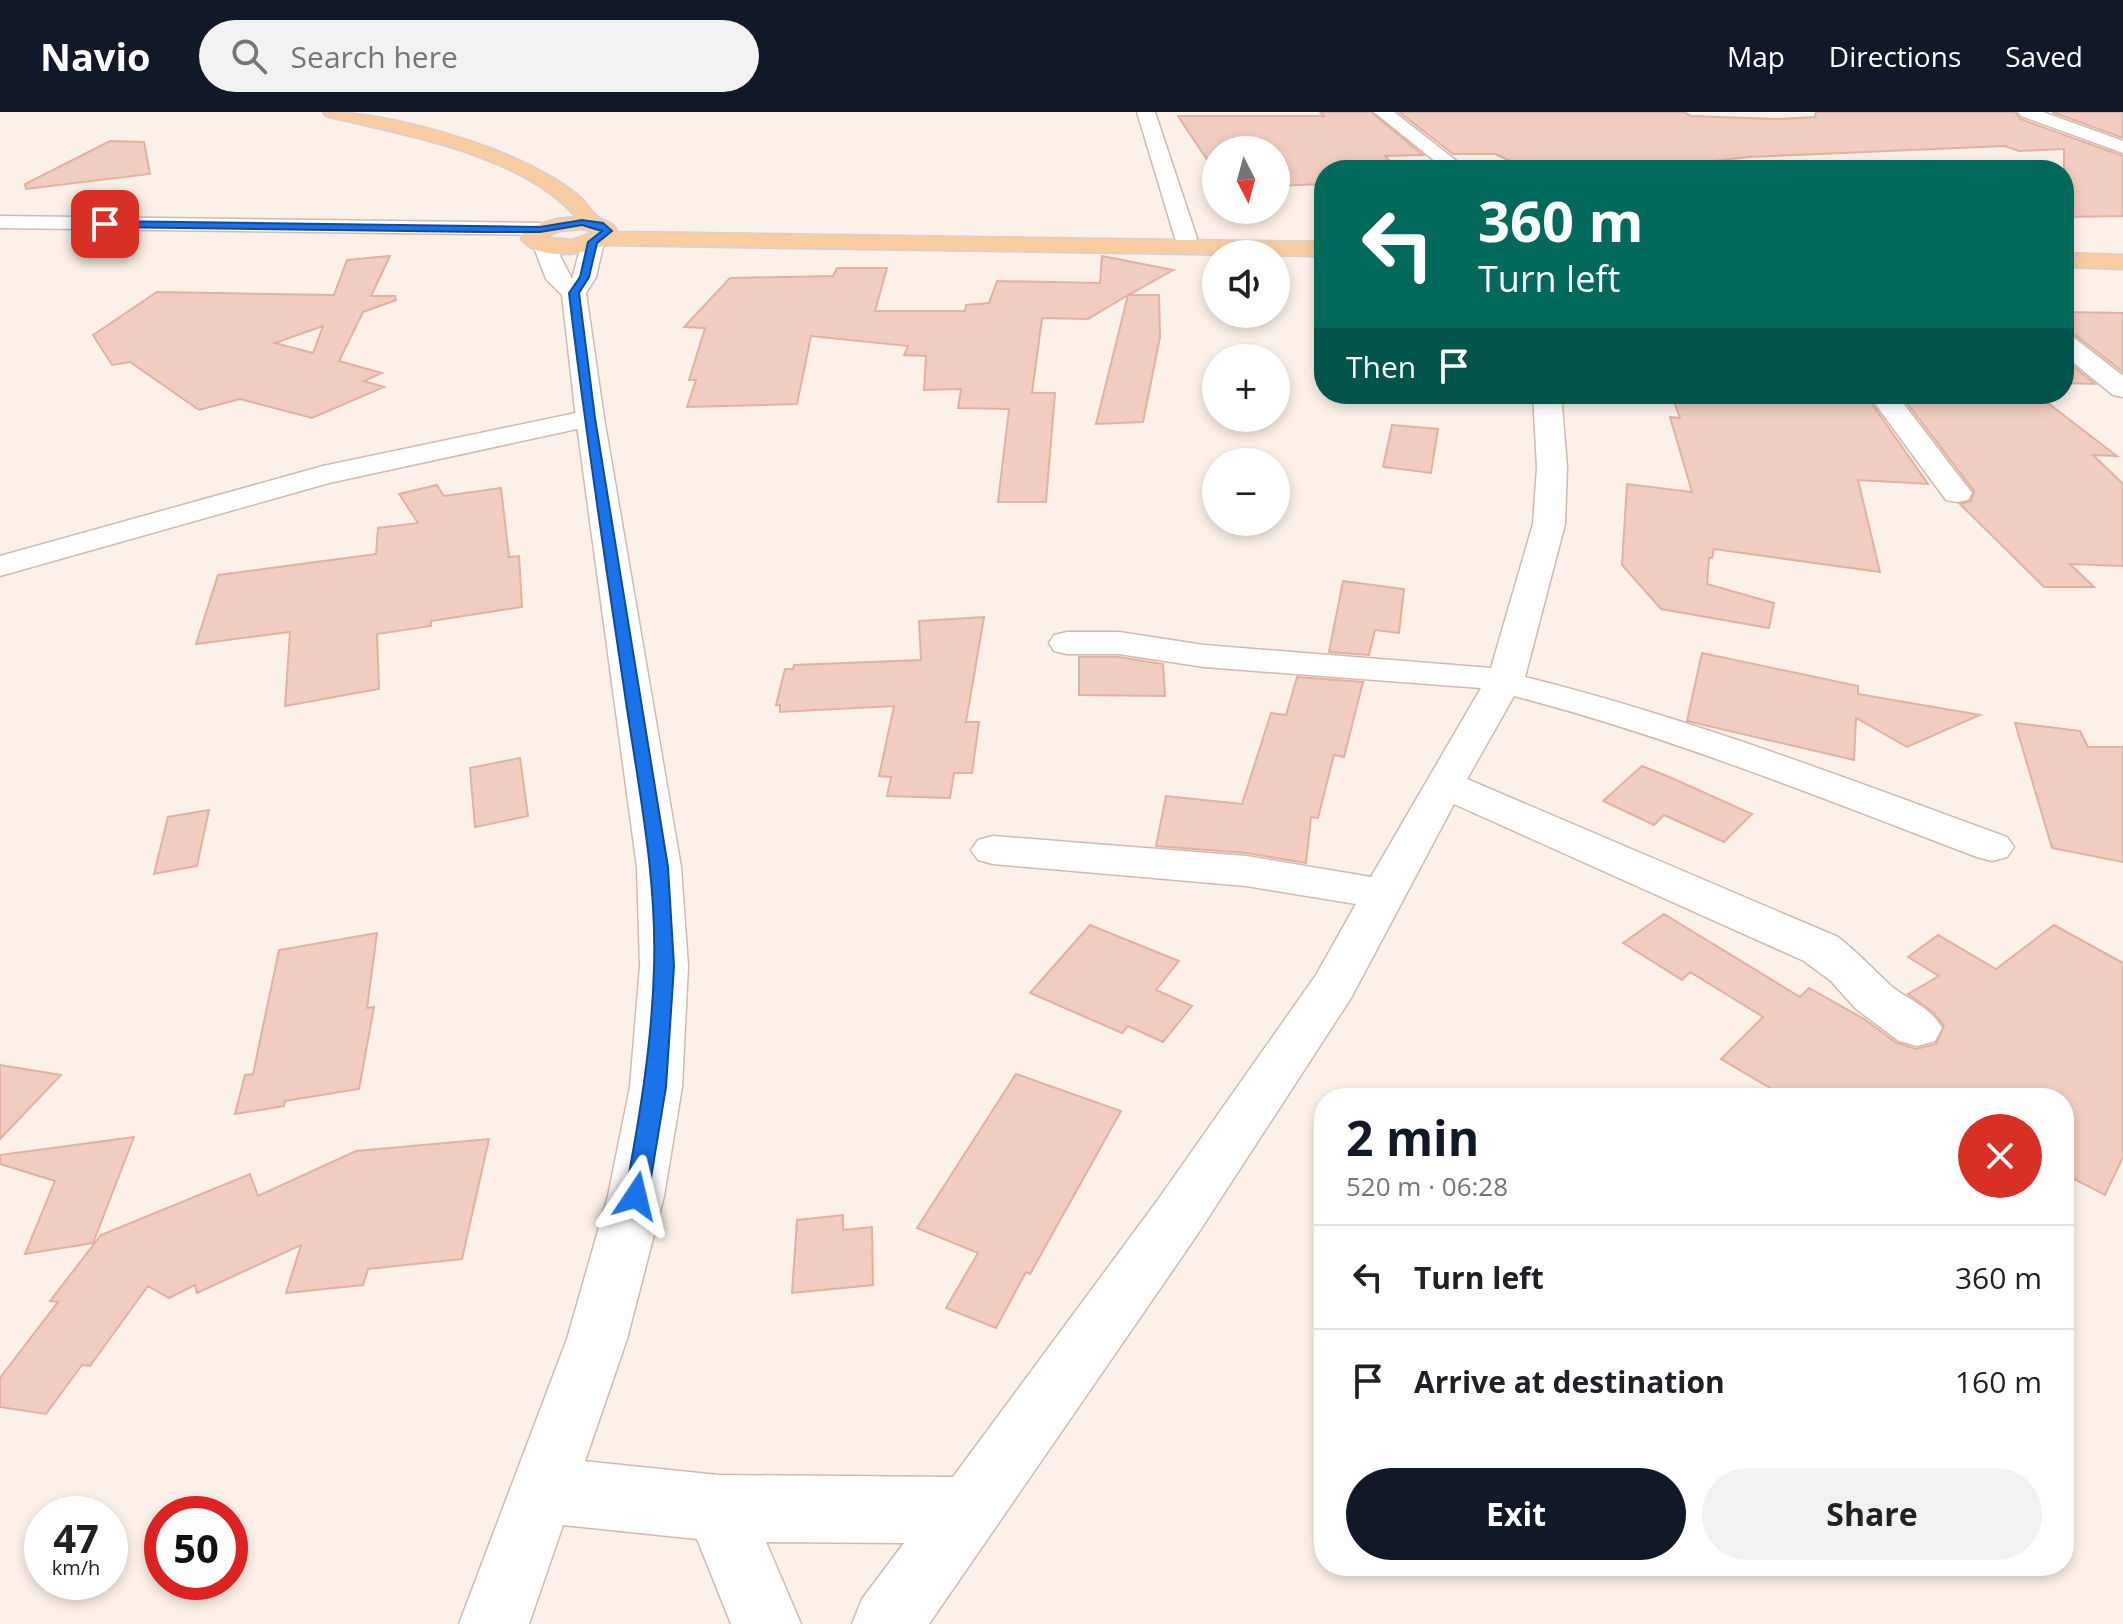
<!DOCTYPE html>
<html lang="en">
<head>
<meta charset="utf-8">
<style>
  :root { --surface:#fff; --page:#f2f2f2; --text:#202124; --muted:#757577; --line:#e0e0e0; --accent:#111827 }
  body { margin:0; font-family:"Open Sans",sans-serif; background:var(--page); color:var(--text); height:100vh; display:flex; flex-direction:column; font-size:30px; white-space:nowrap }
  * { box-sizing:border-box; margin:0 }
  p { font-size:26px; color:var(--muted) }
  .icon { flex:none; width:44px; height:44px; fill:none; stroke:currentColor; stroke-width:2; stroke-linecap:round; stroke-linejoin:round }
  .map { position:relative; flex:1; overflow:hidden }
  .drawer { position:absolute; left:1314px; top:976px; width:760px; height:488px; display:flex; flex-direction:column; background:var(--surface); border-radius:32px; box-shadow:0 4px 12px #0003 }
  .drawer>* { flex:none }
  .hud { position:absolute; left:1314px; top:48px; width:760px; height:244px; border-radius:32px; box-shadow:0 4px 12px #0003; background:#00695c; color:#fff; overflow:hidden }
  .needle { width:52px; rotate:174deg }
  .tools { position:absolute; left:1202px; top:24px; display:grid; gap:16px }
  .tools a { display:grid; place-items:center; width:88px; height:88px; border-radius:50%; background:var(--surface); box-shadow:0 4px 12px #0003; font-size:40px }
  .speed { position:absolute; left:24px; top:1384px; display:flex; gap:16px; font-size:40px; font-weight:700; text-align:center }
  .speed>* { display:grid; place-content:center; width:104px; height:104px; border-radius:50%; background:var(--surface); box-shadow:0 4px 12px #0003; line-height:1 }
  .speed small { font-size:20px; font-weight:400 }
  .speed .limit { border:12px solid #d22; background:#fff; color:#111 }
  .pin { position:absolute; display:grid; place-items:center; width:68px; height:68px; color:#fff; margin:-34px; border-radius:16px; box-shadow:0 4px 12px #0006 }
  .me { position:absolute; width:88px; margin:-44px; rotate:10deg; stroke-linejoin:round; filter:drop-shadow(0 0 6px #0008) }
  .turn { display:flex; align-items:center; gap:28px; height:168px; padding:0 32px; font-size:36px }
  .turn .icon { width:104px; height:104px; stroke-width:2.5 }
  .turn b { display:block; font-size:56px; line-height:68px }
  .then { display:flex; align-items:center; height:76px; padding:0 32px; background:#0003; gap:16px; font-size:30px }
  .round { display:grid; place-items:center; flex:none; width:84px; height:84px; border-radius:42px; background:var(--page) }
  .overview { display:flex; align-items:center; justify-content:space-between; height:136px; padding:0 32px }
  h1 { font-size:48px; font-weight:700; line-height:60px; color:var(--accent) }
  .button { display:flex; gap:16px; margin-top:auto; padding:16px 32px }
  .button a { flex:1; height:92px; border-radius:48px; background:var(--accent); color:#fff; font-size:32px; font-weight:700; line-height:92px; text-align:center }
  .button a+a { background:var(--page); color:var(--text) }
  ul { padding:0; list-style:none }
  li { display:flex; align-items:center; gap:24px; height:104px; padding:0 32px; border-top:2px solid var(--line) }
  li div { flex:1 }
  li b { display:block; font-size:30px }
  li em { font-style:normal }
  header { display:flex; align-items:center; gap:48px; box-sizing:border-box; height:112px; padding:0 40px; background:var(--accent); color:#fff }
  header strong { font-size:38px }
  nav { display:flex; gap:44px; margin-inline-start:auto; font-size:28px }
  .search { width:560px; height:72px; background:var(--page); display:flex; align-items:center; gap:20px; box-sizing:border-box; padding:0 28px; border-radius:44px; color:var(--muted); font-size:30px }
  .map>svg:first-child { display:block }
</style>
</head>
<body>
<header>
<strong>Navio</strong>
<div class="search"><svg class="icon" aria-label="search" viewBox="0 0 24 24"><circle cx="10" cy="10" r="6"/><path d="M15 15l6 6"/></svg>Search here</div>
<nav><a>Map</a><a>Directions</a><a>Saved</a></nav>
</header>
<div class="map">
<svg width="2123" height="1512" viewBox="0 0 2123 1512">
  <rect width="100%" height="100%" fill="#fcf1e8"/>
  <!-- building -->
  <path fill="#f1ccc0" stroke="#e4b0a0" stroke-width="2" fill-rule="evenodd" d="M1320,0H1371L1423,43L1385,44L1398,58H1324V72L1276,74V38H1216V61L1178,4H1324Z
    M1399,0H1684L1691,4L1776,7L1815,5L1816,0H2015L2020,7L2123,44V104L2064,105V37L2019,39L2005,34L1749,45L1633,58H1530L1495,42H1453Z
    M2052,0H2123V26Z
    M110,29L144,30L150,62L26,77L25,72Z
    M390,144L371,184H395L396,188L363,200L339,249L382,261L364,269L384,275L312,306L240,287L199,298L130,250L112,253L93,223L157,180L334,183L347,148ZM323,214L313,241L275,231Z
    M1102,144L1173,158L1129,183H1159L1160,225L1143,310L1096,312L1128,183L1088,207L1042,206L1032,281H1055L1046,390H998L1009,297L958,296L961,277L924,278L926,244L904,243L908,234L811,224L797,292L687,295L696,268H689L705,216L684,215L730,166L833,164L837,156H887L875,199H965L966,193L989,191L997,169L1100,171Z
    M2064,200L2123,201V260L2075,223L2064,219Z
    M2064,247L2095,272L2064,271Z
    M1671,282H1865L1928,372L1858,368L1880,460L1714,437L1712,446H1709L1707,472L1774,491L1769,516L1661,497L1622,453L1627,372L1692,380L1670,305L1680,306Z
    M1900,282H2036L2117,344L2093,343L2123,372V454L2070,452L2094,475H2044L1960,392L1971,389L1974,379Z
    M1392,313L1438,317L1431,361L1383,355Z
    M437,373L444,384L501,376L509,445L519,444L522,495L431,509V514L377,522L379,577L285,594L290,520L196,532L218,463L376,442L378,416L418,411L399,382Z
    M1343,469L1404,477L1399,521L1375,518L1369,543L1329,540Z
    M984,505L966,610H979L972,661H954L950,686L887,684L891,665L879,664L894,594L780,600V593H776L785,557H793L794,553L921,548L919,509Z
    M1702,541L1858,574V582L1980,603L1907,635L1856,606L1854,648L1687,609Z
    M1079,545H1119L1163,552L1165,584L1079,583Z
    M1297,565L1363,570L1344,645L1334,643L1318,706L1311,705L1306,751L1246,741L1156,734L1166,684L1242,692L1271,601L1286,603Z
    M2015,611L2080,619L2088,635H2123V750L2052,736Z
    M520,646L528,704L475,715L470,656Z
    M1642,654L1674,667L1752,702L1724,730L1664,703L1654,713L1603,689Z
    M209,698L197,754L154,762L168,705Z
    M1664,802L1800,885L1809,876L1864,907L1897,931L1916,937L1936,932L1944,914L1933,900L1908,882L1939,864L1908,845L1938,823L1996,857L2054,813L2123,851V1045L2105,1083L2064,1062V986H1787L1721,947L1763,905L1690,860L1682,868L1623,831Z
    M1090,813L1179,849L1156,878L1192,894L1163,930L1128,914L1122,921L1030,881Z
    M377,821L367,896L374,895L359,977L285,989L284,994L235,1002L245,963L253,962L279,838Z
    M0,953L61,963L0,1027Z
    M1016,962L1121,999L1030,1162L1026,1160L996,1216L946,1196L978,1141L917,1116Z
    M134,1025L93,1131L25,1142L55,1069L0,1052V1043Z
    M489,1027L462,1147L368,1157L363,1173L286,1181L301,1133L197,1181L195,1173L169,1186L148,1174L90,1254L82,1253L46,1302L0,1295V1266L58,1190L50,1189L101,1123L250,1062L258,1084L356,1039Z
    M843,1103V1118L872,1115L873,1173L792,1181L797,1108Z"/>
  <g fill="none" stroke-linecap="round" stroke-linejoin="round">
    <!-- street casing -->
    <g stroke="#d0bab0" stroke-width="3">
      <path id="street" d="M1137,0H1155L1197,126L1194,131H1178L1175,126Z
        M1374,0H1394L1468,58H1446Z
        M2018,0H2043L2123,29V41L2021,4Z
        M0,104L540,111L551,117L540,123L0,116Z
        M2064,222L2073,225L2123,264V285L2113,283L2064,243Z
        M1533,282H1561L1567,355L1565,412L1525,565C1690,606 1848,667 2007,725L2014,735L2007,745L1992,749L1977,745C1824,687 1672,625 1514,584L1467,667L1838,825C1857,840 1872,856 1889,872C1907,888 1930,894 1942,916L1935,929L1917,934L1899,929L1856,897L1831,869L1804,849L1454,692L1351,886L1197,1123L929,1512H852L862,1487L904,1431L766,1430L801,1512H731L697,1427L544,1411L521,1401L511,1378L521,1355L544,1345L718,1363L953,1365L1157,1089L1316,863L1356,792L1246,774L993,752L978,748L971,738L978,728L993,724L1246,744L1371,765L1481,576L1204,555L1119,542H1067L1054,539L1049,531L1054,523L1067,520H1119L1204,533L1491,556L1533,412L1537,355Z
        M1868,282H1896L1972,381L1968,388L1957,390L1946,388Z
        M590,298L600,300L604,306L600,312L329,371L0,464V444L323,354Z"/>
    </g>
    <!-- secondary casing -->
    <g stroke="#d3b9ae" stroke-width="3">
      <path id="secondary" d="M593,123L604,130L596,165L586,181L604,306L681,755L688,854L682,975L664,1084L627,1227L529,1512H459L567,1227L608,1084L630,975L640,854L637,755L576,306L562,183L546,167L533,133L536,128H552L572,167L582,130Z"/>
    </g>
    <!-- primary casing -->
    <g stroke="#d9cfcd" stroke-width="3">
      <path id="primary" d="M323,0C387,0 498,32 553,66C563,72 575,80 583,88C588,93 593,103 600,106C608,111 614,111 618,120L1324,130V144L605,133C582,143 539,149 521,127L524,117L557,107L576,105C521,42 404,23 326,4ZM582,117L595,120L572,128L544,125L560,119Z
        M2064,141L2123,143V157L2064,155Z"/>
    </g>
    <!-- street -->
    <use href="#street" fill="#fff" fill-rule="evenodd"/>
    <!-- secondary -->
    <use href="#secondary" fill="#fff" fill-rule="evenodd"/>
    <!-- primary -->
    <use href="#primary" fill="#f9cca2" fill-rule="evenodd"/>
  </g>
  <!-- route -->
  <path fill="#1a73e8" stroke="#114b97" stroke-width="2" d="M582,108L603,111L612,119L597,131L589,165L579,181L595,306L668,755L674,854L668,945L666,975L648,1084L645,1091L636,1094L628,1091L625,1084C639,1008 652,933 654,856C657,767 639,678 626,590C606,454 585,318 569,181L580,165L588,130L602,119L582,113L540,120H482L105,115L101,112L105,109L540,115Z"/>
</svg>
<div class="tools">
<a><svg class="needle" viewBox="-14 -14 28 28"><path d="M0-13l5 13h-10z" fill="#e53935"/><path d="M0 13l5-13h-10z" fill="#757577"/></svg></a>
<a><svg class="icon" aria-label="sound" viewBox="0 0 24 24"><path d="M4 9h4l5-4v14l-5-4H4zM17 9q2 3 0 6"/></svg></a>
<a>+</a>
<a>−</a>
</div>
<div class="speed"><div>47<small>km/h</small></div><div class="limit">50</div></div>
<div class="pin" style="left:105px;top:112px;background:#d93025"><svg class="icon" aria-label="arrive" viewBox="0 0 24 24"><path d="M6 21V4h12l-3 4 3 4H6"/></svg></div>
<svg class="me" style="left:636px;top:1084px" viewBox="-20 -20 40 40"><path d="M0-17L14 15 0 8-14 15z" fill="#1a73e8" stroke="#fff" stroke-width="4"/></svg>
<div class="hud">
<div class="turn"><svg class="icon" aria-label="left" viewBox="0 0 24 24"><path d="M17 20v-9H6M10 6l-5 5 5 5"/></svg><div><b>360 m</b>Turn left</div></div>
<div class="then">Then<svg class="icon" aria-label="arrive" viewBox="0 0 24 24"><path d="M6 21V4h12l-3 4 3 4H6"/></svg></div>
</div>
<section class="drawer">
<div class="overview"><div><h1>2 min</h1><p>520 m · 06:28</p></div><a class="round" style="background:#d93025;color:#fff"><svg class="icon" aria-label="close" viewBox="0 0 24 24"><path d="M6 6l12 12M18 6L6 18"/></svg></a></div>
<ul>
<li><svg class="icon" aria-label="left" viewBox="0 0 24 24"><path d="M17 20v-9H6M10 6l-5 5 5 5"/></svg><div><b>Turn left</b></div><em>360 m</em></li>
<li><svg class="icon" aria-label="arrive" viewBox="0 0 24 24"><path d="M6 21V4h12l-3 4 3 4H6"/></svg><div><b>Arrive at destination</b></div><em>160 m</em></li>
</ul>
<div class="button"><a>Exit</a><a>Share</a></div>
</section>
</div>
</body>
</html>
